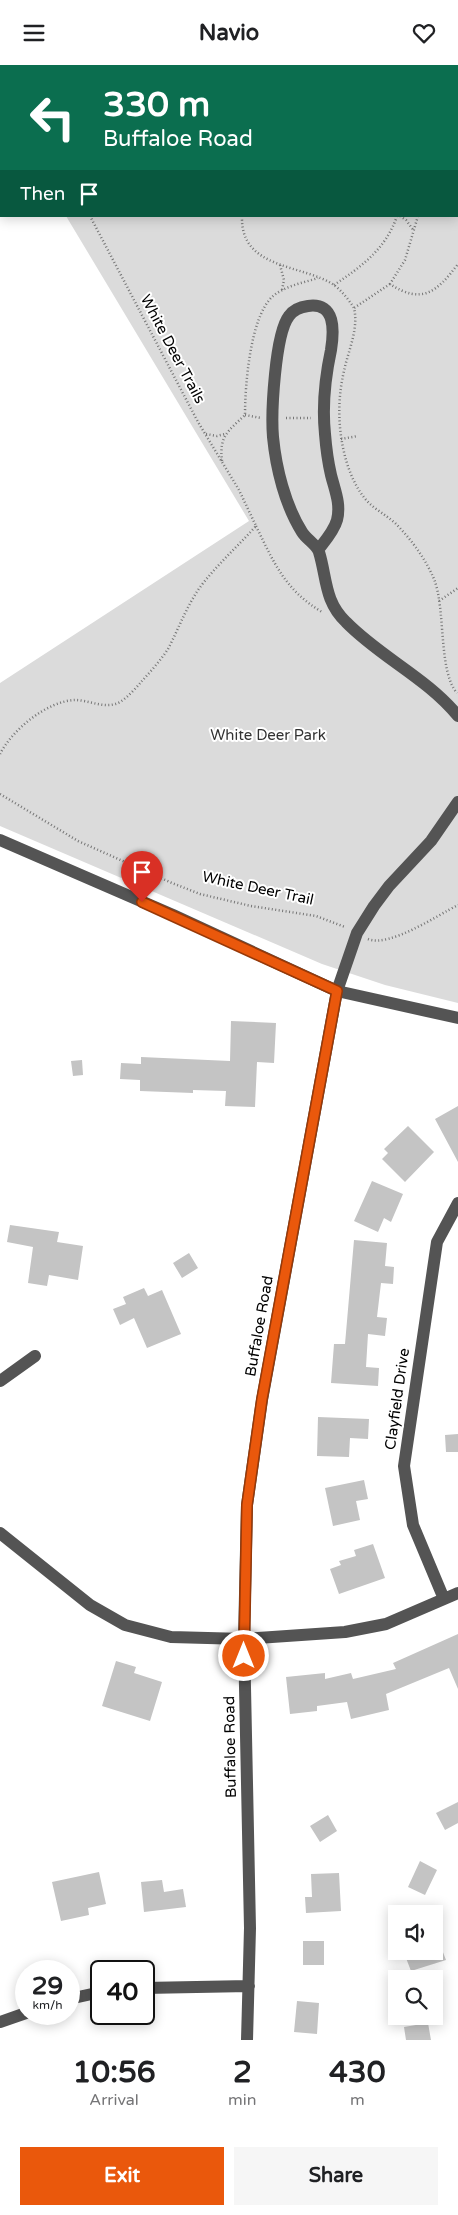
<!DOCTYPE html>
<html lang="en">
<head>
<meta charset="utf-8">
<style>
  :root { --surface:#fff; --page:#f6f6f6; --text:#202124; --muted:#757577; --accent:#ea580c }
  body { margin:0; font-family:"Varela Round",sans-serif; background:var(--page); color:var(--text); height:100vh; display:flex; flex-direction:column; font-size:19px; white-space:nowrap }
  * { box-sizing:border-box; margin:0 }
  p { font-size:16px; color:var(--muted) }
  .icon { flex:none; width:28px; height:28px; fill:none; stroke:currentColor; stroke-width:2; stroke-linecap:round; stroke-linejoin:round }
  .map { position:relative; height:1975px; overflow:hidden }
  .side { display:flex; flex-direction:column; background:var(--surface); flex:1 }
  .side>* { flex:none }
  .hud { position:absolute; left:0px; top:0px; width:459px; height:152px; box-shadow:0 2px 12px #0003; background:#0b6e4f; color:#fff; overflow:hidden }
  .fabs { position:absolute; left:388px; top:1840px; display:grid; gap:10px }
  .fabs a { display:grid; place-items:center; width:55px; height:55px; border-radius:0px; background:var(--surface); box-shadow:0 2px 12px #0003; font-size:25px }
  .speed { position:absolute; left:15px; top:1895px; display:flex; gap:10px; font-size:25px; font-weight:700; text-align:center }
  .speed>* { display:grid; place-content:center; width:65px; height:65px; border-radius:50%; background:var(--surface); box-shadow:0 2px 12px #0003; line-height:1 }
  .speed small { font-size:12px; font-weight:400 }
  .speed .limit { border:2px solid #111; border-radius:8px; background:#fff; color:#111 }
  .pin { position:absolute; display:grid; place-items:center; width:42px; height:42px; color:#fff; margin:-51px -21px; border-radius:50% 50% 50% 0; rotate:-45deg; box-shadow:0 0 5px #0007 }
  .pin .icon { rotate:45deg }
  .me { position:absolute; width:55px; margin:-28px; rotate:0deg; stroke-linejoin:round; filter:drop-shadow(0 0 4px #0008) }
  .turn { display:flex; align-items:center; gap:18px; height:105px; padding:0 20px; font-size:22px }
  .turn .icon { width:65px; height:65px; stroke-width:2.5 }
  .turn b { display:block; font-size:35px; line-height:42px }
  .then { display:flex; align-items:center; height:48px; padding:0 20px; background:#0003; gap:10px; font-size:19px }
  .eta { display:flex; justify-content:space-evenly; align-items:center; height:85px; text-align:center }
  .eta b { font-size:30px; font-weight:800; line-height:35px }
  .action { display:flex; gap:10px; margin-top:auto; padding:10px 20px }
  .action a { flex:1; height:58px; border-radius:0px; background:var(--accent); color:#fff; font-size:20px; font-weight:800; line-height:58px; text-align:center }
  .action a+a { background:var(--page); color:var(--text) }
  header { display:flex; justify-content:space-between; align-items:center; height:65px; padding:0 20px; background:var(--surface); font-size:22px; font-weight:800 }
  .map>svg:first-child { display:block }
</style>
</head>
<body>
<header><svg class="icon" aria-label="menu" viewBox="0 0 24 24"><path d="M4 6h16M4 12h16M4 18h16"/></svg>Navio<svg class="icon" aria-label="heart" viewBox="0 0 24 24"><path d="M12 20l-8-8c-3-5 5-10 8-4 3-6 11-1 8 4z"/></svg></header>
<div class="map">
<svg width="458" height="1975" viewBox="0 0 458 1975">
  <rect width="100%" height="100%" fill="#fff"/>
  <!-- green -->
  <path fill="#dbdbdb" d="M0,0H458V938L385,920L322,899L0,761V618L249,456L66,151H458V1H1L0,131Z"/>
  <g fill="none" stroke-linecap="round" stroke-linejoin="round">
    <!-- stream -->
    <path stroke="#a2a2a2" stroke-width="4.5" d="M142,1L145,0
      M0,41L1,40"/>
  </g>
  <!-- building -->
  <path fill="#c4c4c4" d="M231,956L276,958L274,998L257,997L255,1042L225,1041L226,1026L193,1025V1028L140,1026V1015L120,1014L121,998L141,999V992L230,996Z
    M82,995L83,1010L73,1011L71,996Z
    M458,1041V1097L435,1054Z
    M408,1061L434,1087L405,1117L382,1094L388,1088L384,1084Z
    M372,1116L403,1129L391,1157L384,1153L378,1167L354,1156Z
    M10,1160L59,1167L57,1177L83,1181L78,1215L49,1210L47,1221L28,1218L33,1182L7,1177Z
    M354,1175L387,1178L385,1201L394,1202L393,1219L381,1218L377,1252L387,1253L385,1271L368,1269L366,1302L379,1303L378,1321L331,1318L334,1279H345Z
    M189,1188L198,1203L182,1213L173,1198Z
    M144,1223L148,1231L162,1225L181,1269L147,1283L134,1253L120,1260L113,1244L126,1239L123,1232Z
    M318,1352L369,1354L368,1374L350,1373L349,1392L317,1391Z
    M458,1369V1387H446L445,1370Z
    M364,1415L368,1434L356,1436L360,1455L333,1461L325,1423Z
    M373,1479L385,1513L339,1529L330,1504L341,1500L339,1496L356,1491L354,1485Z
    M458,1569V1624L449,1603L386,1629L389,1645L351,1654L347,1637L317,1641V1646L290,1649L286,1612L325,1608V1614L351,1608L353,1614L396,1604L393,1598Z
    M116,1596L136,1602L134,1608L162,1617L150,1656L102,1641Z
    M458,1737V1758L445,1765L436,1748Z
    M328,1750L337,1766L320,1777L310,1761Z
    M420,1796L437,1805L425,1830L408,1822Z
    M99,1807L106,1839L88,1843L89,1850L61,1856L52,1817Z
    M339,1808L341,1846L306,1848L305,1832H312L311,1809Z
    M162,1815L164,1827L183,1824L186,1842L144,1847L141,1817Z
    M434,1864L446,1895L411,1906L406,1893L415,1889L414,1886H434Z
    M303,1876H324V1900H303Z
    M297,1936L319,1938L317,1969L294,1967Z
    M428,1958L431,1975H406L404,1962Z"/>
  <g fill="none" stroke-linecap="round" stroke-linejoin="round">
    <!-- path -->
    <path stroke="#767676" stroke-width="2.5" stroke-dasharray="1 2.5" stroke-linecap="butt" d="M387,0L390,1
      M260,1L263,0
      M242,151C240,205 303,199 334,220C342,226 349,235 354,243
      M400,151L406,155L414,166
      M418,151L405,195L390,219C422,240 437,227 458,199
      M280,200L284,215L282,225
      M390,219L354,243C359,264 348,286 344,306C339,327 338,349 341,371C344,393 352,420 368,437C376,445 386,450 395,458C411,474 425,493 434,514C446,544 438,606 457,628
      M334,220C361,202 386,184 397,151
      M245,350L261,353
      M286,353H311
      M206,369L217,371L225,369
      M341,374L358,371
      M222,396C219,371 228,366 245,350C245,321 250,253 272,232C284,221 303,218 318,213
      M256,461C274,498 285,525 322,547
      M439,536L458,523
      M0,689C12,665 47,636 75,635C89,635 106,645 120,637C128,632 136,623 142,616C151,606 161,595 168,584C180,561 188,537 204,517C220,497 239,480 256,461L239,425L198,357L90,151
      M0,729L78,776L172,818L200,829L251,841L316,851L345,862
      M368,874C389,883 438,850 458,840"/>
    <!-- minor -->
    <path stroke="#545454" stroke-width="12" d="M318,485C325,476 334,466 337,455C341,439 335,426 331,410C328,397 326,382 325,369C322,340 325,313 331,285C334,266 336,237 308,241C300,242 294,244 289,251C275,269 271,348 273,372C276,403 285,440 302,467C306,474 317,480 319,487C327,513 324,536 346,557C380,592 427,613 458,651
      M0,775L173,850L337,926L458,953
      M0,1316L35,1291
      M0,1468L90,1540L125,1560L171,1572L244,1574L345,1567L386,1559L458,1528
      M444,1534L413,1460L404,1401L437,1177L458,1138
      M144,1923L249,1921
      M69,1934L101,1927
      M0,1957L26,1948
      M247,1975L250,1863L244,1574L247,1440L262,1335L337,926L357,868L374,841L389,821L431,776L458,737"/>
  </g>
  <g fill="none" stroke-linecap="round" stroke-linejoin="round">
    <!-- route casing -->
    <g stroke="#983908" stroke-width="12">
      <path id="route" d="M142,837L337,926L262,1334L247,1440L244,1591"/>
    </g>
    <!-- route -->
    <use href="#route" stroke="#ea580c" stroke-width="9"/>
  </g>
  <g text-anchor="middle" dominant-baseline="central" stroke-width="4" stroke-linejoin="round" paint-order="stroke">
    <!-- street labels -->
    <g font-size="15" fill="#000" stroke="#fff">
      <text transform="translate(173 284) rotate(62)">White Deer Trails</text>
      <text transform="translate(258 823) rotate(12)">White Deer Trail</text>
      <text transform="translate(259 1261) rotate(-80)">Buffaloe Road</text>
      <text transform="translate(397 1334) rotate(-82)">Clayfield Drive</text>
      <text transform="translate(230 1682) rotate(-91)">Buffaloe Road</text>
    </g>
    <!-- park labels -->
    <g font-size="15" fill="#323232" stroke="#fff">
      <text x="268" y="670">White Deer Park</text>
    </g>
  </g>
</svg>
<div class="fabs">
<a><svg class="icon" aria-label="sound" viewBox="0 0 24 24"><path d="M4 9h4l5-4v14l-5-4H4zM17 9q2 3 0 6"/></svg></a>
<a><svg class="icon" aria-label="search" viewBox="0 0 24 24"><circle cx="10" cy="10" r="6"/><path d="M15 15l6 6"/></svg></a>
</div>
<div class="speed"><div>29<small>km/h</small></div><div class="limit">40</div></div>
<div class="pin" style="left:142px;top:837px;background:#d93025"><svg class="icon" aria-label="arrive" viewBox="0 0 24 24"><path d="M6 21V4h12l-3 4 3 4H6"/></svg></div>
<svg class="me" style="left:244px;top:1591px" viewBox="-20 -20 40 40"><circle r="17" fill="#ea580c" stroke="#fff" stroke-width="3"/><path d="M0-11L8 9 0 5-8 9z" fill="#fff"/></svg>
<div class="hud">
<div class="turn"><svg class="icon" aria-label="left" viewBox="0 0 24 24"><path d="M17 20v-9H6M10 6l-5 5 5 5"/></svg><div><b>330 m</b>Buffaloe Road</div></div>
<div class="then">Then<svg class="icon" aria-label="arrive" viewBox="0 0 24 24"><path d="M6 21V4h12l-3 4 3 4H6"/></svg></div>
</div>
</div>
<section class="side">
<div class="eta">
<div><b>10:56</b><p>Arrival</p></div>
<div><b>2</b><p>min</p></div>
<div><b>430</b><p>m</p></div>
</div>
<div class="action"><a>Exit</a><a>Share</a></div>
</section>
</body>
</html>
